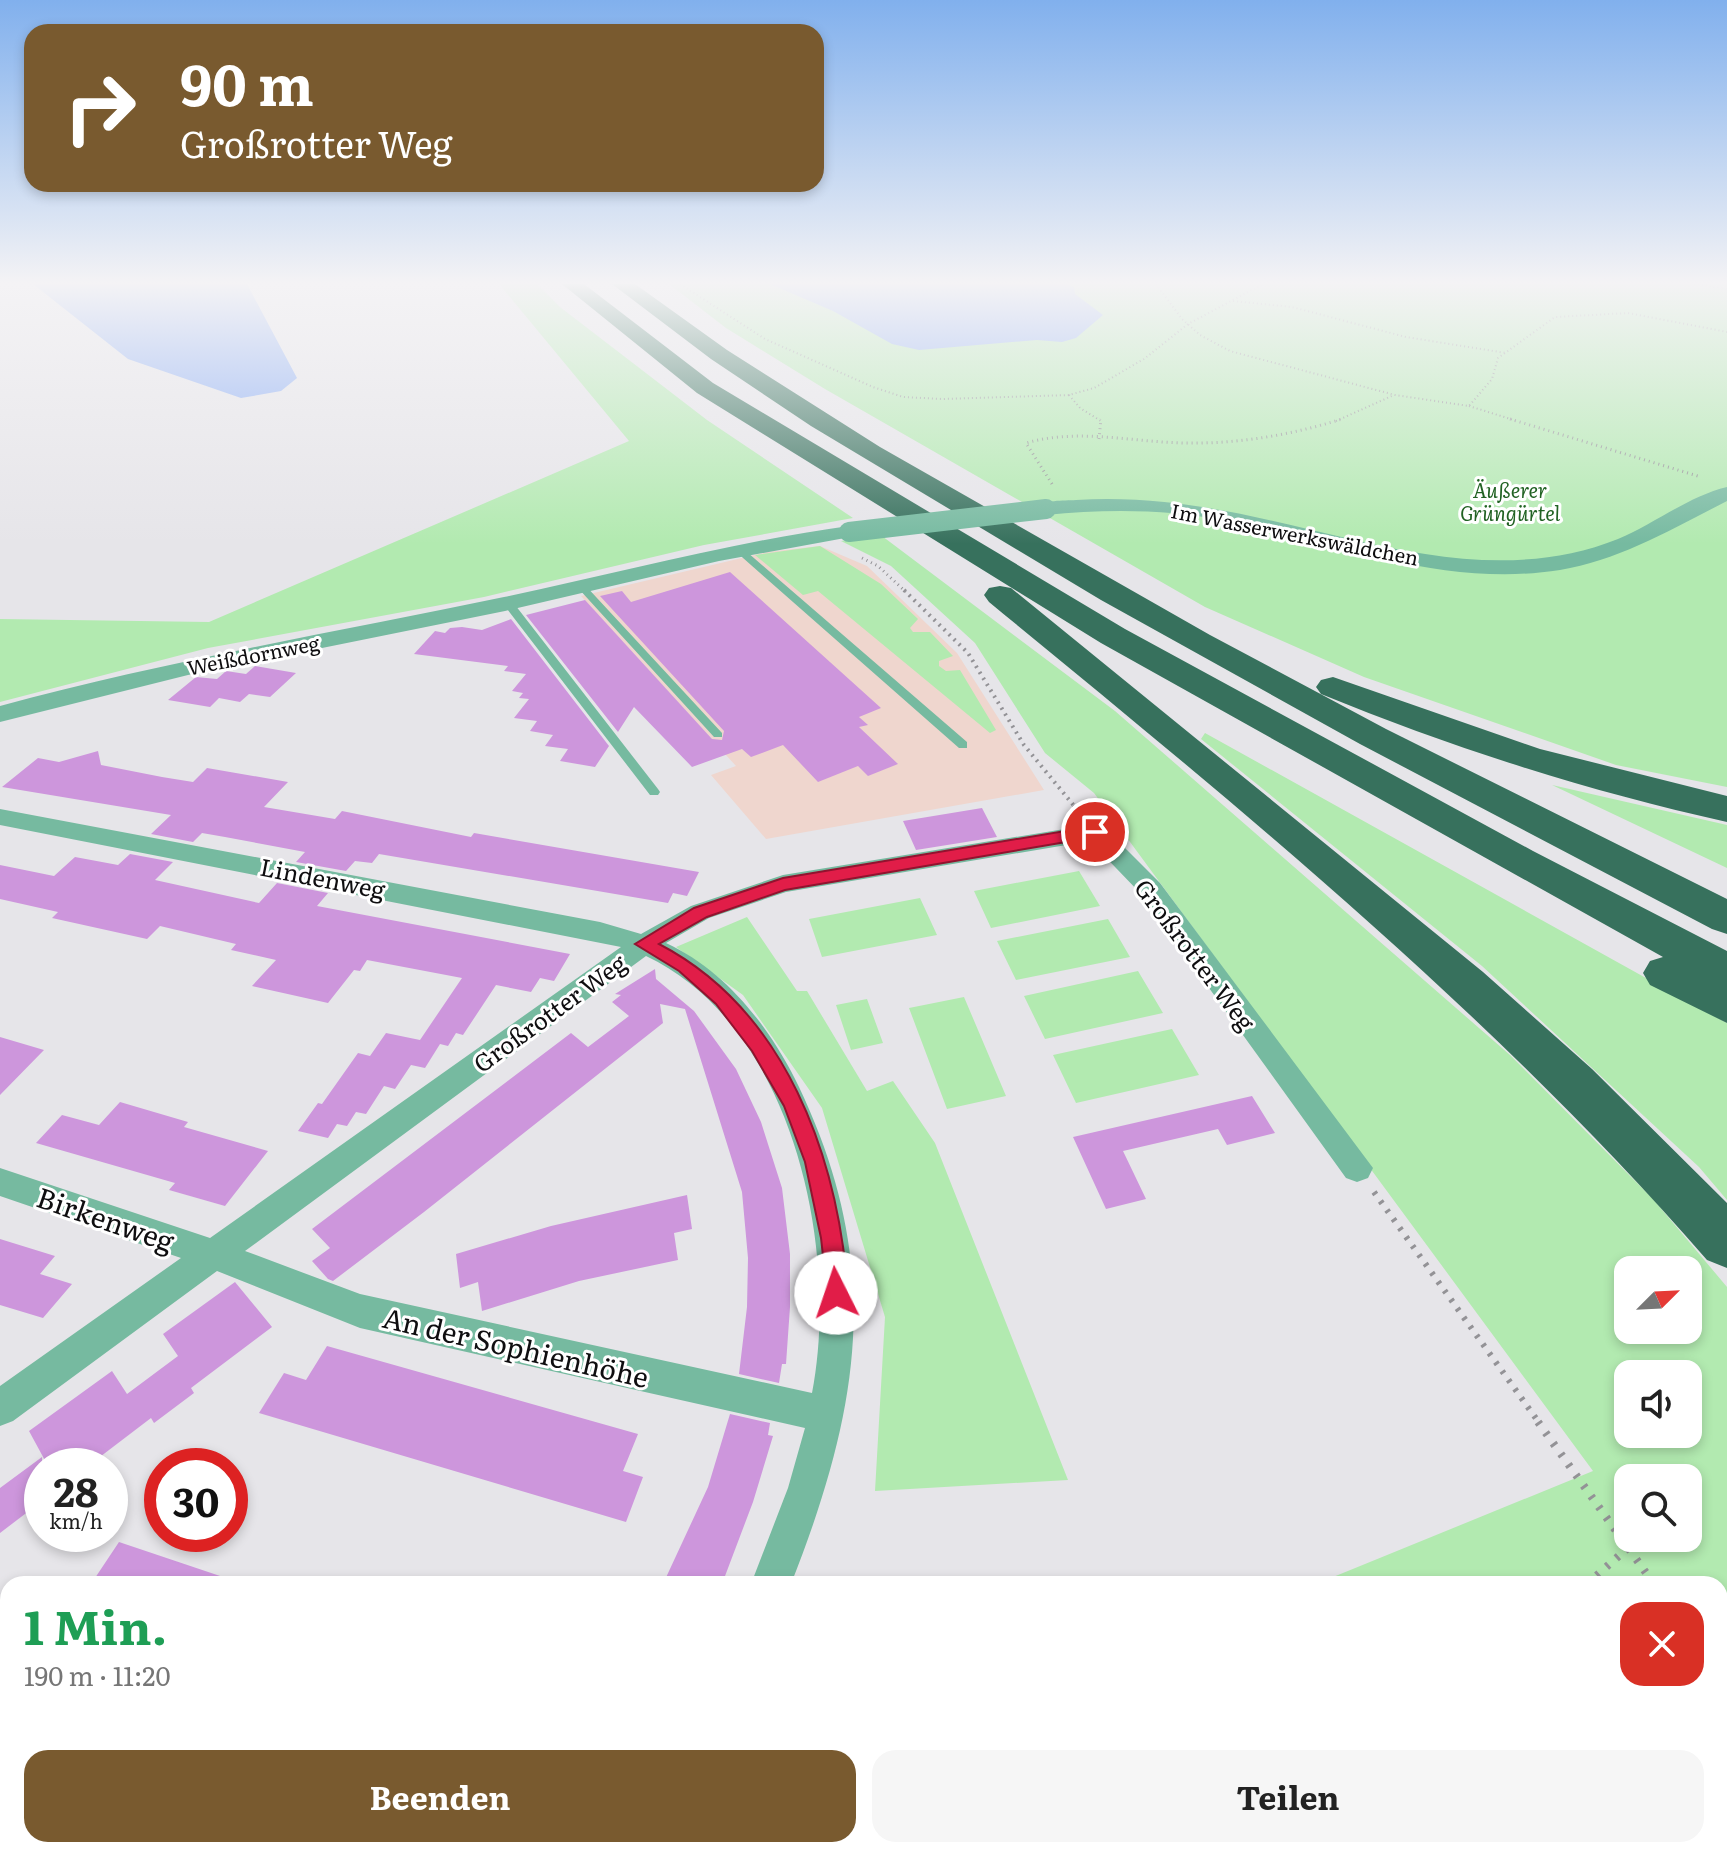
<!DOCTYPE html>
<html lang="de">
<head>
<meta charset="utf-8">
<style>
  :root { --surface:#fff; --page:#f6f6f6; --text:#222; --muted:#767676; --accent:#795a2f }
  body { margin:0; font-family:Literata,serif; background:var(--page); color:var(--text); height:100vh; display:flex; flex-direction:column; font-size:30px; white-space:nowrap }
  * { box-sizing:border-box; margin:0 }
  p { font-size:26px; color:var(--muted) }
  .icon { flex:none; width:44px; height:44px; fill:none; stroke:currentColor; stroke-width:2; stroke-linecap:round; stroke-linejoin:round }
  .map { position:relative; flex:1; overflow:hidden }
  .sheet { position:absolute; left:0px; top:1576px; width:1728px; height:282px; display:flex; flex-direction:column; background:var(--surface); border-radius:24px 24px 0 0; box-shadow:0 4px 12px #0003 }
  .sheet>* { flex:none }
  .banner { position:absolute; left:24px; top:24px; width:800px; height:168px; border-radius:24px; box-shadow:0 4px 12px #0003; background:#795a2f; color:#fff; overflow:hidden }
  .needle { width:52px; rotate:66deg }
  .tools { position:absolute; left:1614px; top:1256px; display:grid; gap:16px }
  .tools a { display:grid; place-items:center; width:88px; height:88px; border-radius:16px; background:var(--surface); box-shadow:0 4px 12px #0003; font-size:40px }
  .speed { position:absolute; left:24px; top:1448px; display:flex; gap:16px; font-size:40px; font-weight:700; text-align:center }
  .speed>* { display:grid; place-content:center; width:104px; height:104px; border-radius:50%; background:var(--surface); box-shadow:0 4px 12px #0003; line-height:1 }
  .speed small { font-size:20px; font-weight:400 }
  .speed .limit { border:12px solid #d22; background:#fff; color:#111 }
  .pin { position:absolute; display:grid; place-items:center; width:68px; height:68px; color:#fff; margin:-34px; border:4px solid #fff; border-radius:50%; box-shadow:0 2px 8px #0007 }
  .me { position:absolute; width:88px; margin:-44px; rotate:356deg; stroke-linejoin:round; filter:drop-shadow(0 0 6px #0008) }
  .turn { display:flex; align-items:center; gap:28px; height:168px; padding:0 24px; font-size:36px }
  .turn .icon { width:104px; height:104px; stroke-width:2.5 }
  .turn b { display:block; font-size:56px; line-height:68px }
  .round { display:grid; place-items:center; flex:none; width:84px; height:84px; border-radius:24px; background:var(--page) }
  .headline { display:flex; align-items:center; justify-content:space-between; height:136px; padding:0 24px }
  h1 { font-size:48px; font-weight:700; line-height:60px; color:#1e9e55 }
  .primary-button { display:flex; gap:16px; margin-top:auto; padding:16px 24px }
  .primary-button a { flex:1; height:92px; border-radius:24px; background:var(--accent); color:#fff; font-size:32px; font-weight:700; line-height:92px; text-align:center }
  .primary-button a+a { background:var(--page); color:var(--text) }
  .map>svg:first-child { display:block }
</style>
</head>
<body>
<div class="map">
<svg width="1727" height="1857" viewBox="0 0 1727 1857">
  <rect width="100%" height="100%" fill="#e6e5e9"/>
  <!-- commercial -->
  <path fill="#efd6ce" d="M820,546L867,566L957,653L1044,790L766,839L711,775L736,766L581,596L767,552Z"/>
  <!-- green -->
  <path fill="#b2eab0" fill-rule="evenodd" d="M499,284H537L560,307L707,420L853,518L704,545L484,597L208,648L0,702V619L209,622L629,441Z
    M669,284H1727V787L1616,765L1364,677L1205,607L825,389L726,328Z
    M882,536L1115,711L1510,1055L1653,1199L1727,1287V1857H642L659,1850H1720V1584H1316L1593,1471L1094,793L1045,753L975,643L891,566L841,541ZM1628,1270H1688V1330H1628ZM1628,1374H1688V1434H1628ZM1628,1478H1688V1538H1628Z
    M820,546L881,584L918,619L910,628L913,632H930L953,656L939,661V666L946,671L960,670L996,730L990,733L818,591L803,595L755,555Z
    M1205,733L1727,1023V1200L1699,1167L1482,966L1201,739Z
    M1552,785L1727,825V868Z
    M1079,871L1100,906L991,928L974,891Z
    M920,898L937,935L822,957L809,919Z
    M747,917L797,991H807L867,1091L893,1081L935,1143L1068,1480L875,1491L885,1317L822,1108L743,995L676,947Z
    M1108,919L1130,957L1016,980L997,941Z
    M1138,971L1163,1013L1045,1039L1024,996Z
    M964,997L1006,1096L947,1109L909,1008Z
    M867,999L883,1043L851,1050L836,1005Z
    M1172,1029L1199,1075L1076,1103L1053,1055Z"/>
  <!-- water -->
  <path fill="#87abf5" d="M33,284H247L297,378L281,391L241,398L128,359Z
    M770,284H1066L1074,287L1075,294L1103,315L1076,338L1062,342L1037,340L919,350L892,344L833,311Z"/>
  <!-- building -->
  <path fill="#cd96dc" d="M730,572L881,708L859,717L868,725L859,727L898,764L868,776L858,766L818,782L783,745L751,757L742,749L692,767L634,707L618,732L526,615L585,600L712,739L722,740L724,731L600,596L622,591L631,602Z
    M511,619L609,746L595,767L560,761L568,749L545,746L553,735L530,731L537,721L514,718L529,699L519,698L523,693L512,691L526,674L504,671L508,666L414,654L435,631L445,633L450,628L462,627L482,630Z
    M255,666L296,673L270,697L249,694L240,702L219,698L210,707L168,700L196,677L217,679L226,671L246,674Z
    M98,751L101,765L162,777L193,782L207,768L288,782L264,807L335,819L342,811L471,837L474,833L699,872L687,896L673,893L668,903L379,854L372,863L355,861L346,871L296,862L305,852L225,837L202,833L193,842L151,834L171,815L2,787L38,758L59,762Z
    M982,808L997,837L916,850L903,821Z
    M130,854L173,862L155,880L259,903L277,883L328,893L317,906L570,954L554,981L540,978L531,992L496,985L463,1035L456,1033L448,1046L440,1044L425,1068L411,1065L395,1089L384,1086L366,1114L356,1112L347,1126L337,1124L328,1138L298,1131L318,1103L322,1104L358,1053L370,1056L386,1033L420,1040L462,978L367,960L360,971L354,970L328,1003L252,986L276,960L231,950L236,944L160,926L147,939L52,918L58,912L0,899V865L54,876L75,857L118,865Z
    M655,969L656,979L694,1011L736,1069L761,1122L782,1188L790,1254V1307L786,1364H782L779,1383L739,1374L747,1307L748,1258L742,1192L685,1009L660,1004L663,1023L424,1212L333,1281L328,1279L312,1261L330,1248L312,1229L571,1033L588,1047L629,1016L612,1002L621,995L615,994Z
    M0,1037L44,1050L0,1095Z
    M1252,1096L1275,1133L1227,1145L1218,1129L1123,1151L1146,1199L1106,1209L1073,1137Z
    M120,1102L188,1122L184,1127L268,1151L225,1206L169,1190L175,1183L36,1143L62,1115L99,1125Z
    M687,1195L692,1229L674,1233L678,1260L579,1281L482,1311L478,1282L460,1288L456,1254L551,1226Z
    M0,1239L55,1256L40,1274L72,1284L43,1318L0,1305Z
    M235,1282L272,1327L191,1388L194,1393L154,1423L151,1418L88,1466H48L29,1431L112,1371L127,1394L178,1356L163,1334Z
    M327,1346L638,1434L623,1471L643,1477L626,1522L259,1413L284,1373L306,1380Z
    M730,1414L770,1423L768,1435L773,1436L753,1502L722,1584H663L708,1487Z
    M42,1457V1501L0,1533V1488Z
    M119,1542L229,1579V1584H91Z"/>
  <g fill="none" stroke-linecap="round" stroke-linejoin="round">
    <!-- path-far5 -->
    <path stroke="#939296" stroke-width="2" stroke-dasharray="1 3" stroke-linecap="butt" d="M680,284L765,339L873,387L903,397L943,399L1069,395L1094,388L1144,359L1188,324L1263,284
      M1156,284L1182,319L1200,335L1230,351L1395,395L1469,406L1492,379L1498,358L1555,317L1628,313L1727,332
      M1694,284L1727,289
      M1233,301L1292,307L1406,337L1506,353
      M1069,395L1080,408L1101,421
      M1469,406L1517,421
      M1336,421L1394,395"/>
    <!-- path-far4 -->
    <path stroke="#939296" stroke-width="3" stroke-dasharray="1 4" stroke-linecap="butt" d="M1510,419L1701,477
      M1099,439L1101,419
      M1052,484L1026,443C1078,428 1131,442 1185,443C1238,444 1291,435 1342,419
      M862,558L878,566L906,592"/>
    <!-- path-far3 -->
    <path stroke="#939296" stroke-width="4" stroke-dasharray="2 5" stroke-linecap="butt" d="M904,590L968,653L1024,745L1075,807"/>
    <!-- path-far2 -->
    <path stroke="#939296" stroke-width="5" stroke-dasharray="2 6" stroke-linecap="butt" d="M1074,805L1079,812"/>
    <!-- path-far1 -->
    <path stroke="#939296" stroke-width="6" stroke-dasharray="3 8" stroke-linecap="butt" d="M1374,1192L1540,1424"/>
    <!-- path -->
    <path stroke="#939296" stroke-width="8" stroke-dasharray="3 10" stroke-linecap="butt" d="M1538,1422L1654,1584
      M1587,1584L1630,1546
      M1720,1686L1727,1697
      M846,1857L868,1850"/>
    <!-- service -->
    <path fill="#76baa0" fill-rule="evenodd" d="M734,546H740L967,742V748H959L734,550Z
      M578,584H584L722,733V737H714L578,588Z
      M508,600L512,601L658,789L660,792L658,795H650L504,605V601Z"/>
    <!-- minor -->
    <path fill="#76baa0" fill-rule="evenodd" d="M0,809L600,922L641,934L691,906L783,875L1095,824L1103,826L1160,883L1373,1168L1368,1178L1357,1182L1346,1178L1142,895L1090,841L786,892L709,918L666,943C727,971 771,1029 799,1087C884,1266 861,1406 791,1584H751L788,1488L805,1428L360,1328L217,1271L13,1421L0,1426V1386L181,1258L0,1196V1168L210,1238L621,947L0,825ZM646,956C793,1025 840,1248 812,1393L360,1294L245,1251Z
      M0,1649L8,1652V1694L0,1691Z
      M498,1850H611L608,1857H501Z"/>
    <!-- tertiary -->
    <path fill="#76baa0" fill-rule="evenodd" d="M1727,487V501C1674,528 1620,560 1560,570C1446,588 1336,544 1227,521C1167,509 1106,509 1046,515L1036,509C1044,499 1063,501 1076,500C1172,494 1257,517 1350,539C1439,560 1531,574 1618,539C1654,524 1689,496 1727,487Z
      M849,526L860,532L856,536L719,561L505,611L188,675L0,722V706C166,661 336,632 504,597C619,573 732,542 849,526Z"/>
    <!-- motorway -->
    <path fill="#37715d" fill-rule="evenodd" d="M562,284H584L713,383L1125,629L1533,851L1727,951V1023L1650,985L1643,973L1650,961L1663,957L1101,643L697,393Z
      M612,284H635L727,350L880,447L1210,635L1386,729L1727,899V934L1712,929L1360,744L1101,600L811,426L711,359Z
      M1000,586L1011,588L1483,972L1592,1069L1727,1203V1268L1707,1260C1494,1015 1239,807 989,602L984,595L989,588Z
      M1333,677L1540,749L1727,796V822C1587,791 1453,748 1321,694L1316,687L1321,680Z"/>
    <!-- tertiary-bridge -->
    <path stroke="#76baa0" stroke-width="20" d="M849,532L1046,509"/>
  </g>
  <!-- sky -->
  <linearGradient id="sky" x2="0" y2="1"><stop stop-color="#81b0ed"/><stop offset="0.52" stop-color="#f4f3f5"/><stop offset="1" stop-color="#f4f3f5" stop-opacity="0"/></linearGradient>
  <rect width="1727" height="544" fill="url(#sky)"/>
  <!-- route -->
  <path fill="#e11d48" stroke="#92132f" stroke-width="2" d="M1095,826L1103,832L1101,836L785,890L707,917L659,944C786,1010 838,1157 848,1293L845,1301L836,1304L828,1301L821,1238L805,1162L784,1106L752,1051L716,1004L679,971L635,944L694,908L783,878Z"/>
  <g text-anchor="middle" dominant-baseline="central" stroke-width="6" stroke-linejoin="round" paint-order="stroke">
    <!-- far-park labels -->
    <g font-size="20" font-style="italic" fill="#216223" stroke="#fff">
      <text x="1510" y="489">Äußerer<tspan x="1510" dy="23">Grüngürtel</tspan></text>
    </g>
    <!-- far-street labels -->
    <g font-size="20" fill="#0f0e10" stroke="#fff">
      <text transform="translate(1295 533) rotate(11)">Im Wasserwerkswäldchen</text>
      <text transform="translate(253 654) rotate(-11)">Weißdornweg</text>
    </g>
    <!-- street labels -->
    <g font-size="24" fill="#0f0e10" stroke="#fff">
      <text transform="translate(323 877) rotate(11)">Lindenweg</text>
      <text transform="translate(1196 954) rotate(53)">Großrotter Weg</text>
      <text transform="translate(549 1012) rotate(-36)">Großrotter Weg</text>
    </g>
    <!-- near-street labels -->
    <g font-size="28" fill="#0f0e10" stroke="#fff">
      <text transform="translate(106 1218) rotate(19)">Birkenweg</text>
      <text transform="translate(516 1346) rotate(13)">An der Sophienhöhe</text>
    </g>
  </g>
</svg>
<div class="tools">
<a><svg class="needle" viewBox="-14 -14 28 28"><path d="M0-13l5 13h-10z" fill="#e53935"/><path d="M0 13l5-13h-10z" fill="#767676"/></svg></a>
<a><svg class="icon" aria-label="sound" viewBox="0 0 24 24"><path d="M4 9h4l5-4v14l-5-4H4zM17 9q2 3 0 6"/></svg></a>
<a><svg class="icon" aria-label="search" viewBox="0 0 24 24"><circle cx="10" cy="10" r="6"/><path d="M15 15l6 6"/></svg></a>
</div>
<div class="speed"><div>28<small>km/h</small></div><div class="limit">30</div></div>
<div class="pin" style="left:1095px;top:832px;background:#d93025"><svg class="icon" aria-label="arrive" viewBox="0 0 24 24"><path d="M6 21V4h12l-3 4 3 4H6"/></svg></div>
<svg class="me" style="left:836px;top:1293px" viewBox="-20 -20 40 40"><circle r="19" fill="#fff"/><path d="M0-13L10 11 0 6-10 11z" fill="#e11d48"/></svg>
<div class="banner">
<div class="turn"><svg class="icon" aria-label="right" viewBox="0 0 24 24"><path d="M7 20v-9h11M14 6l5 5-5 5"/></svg><div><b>90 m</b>Großrotter Weg</div></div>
</div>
<section class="sheet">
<div class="headline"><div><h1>1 Min.</h1><p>190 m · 11:20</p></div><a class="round" style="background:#d93025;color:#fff"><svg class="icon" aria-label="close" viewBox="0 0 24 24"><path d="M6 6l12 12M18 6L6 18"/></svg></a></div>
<div class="primary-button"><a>Beenden</a><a>Teilen</a></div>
</section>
</div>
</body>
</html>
